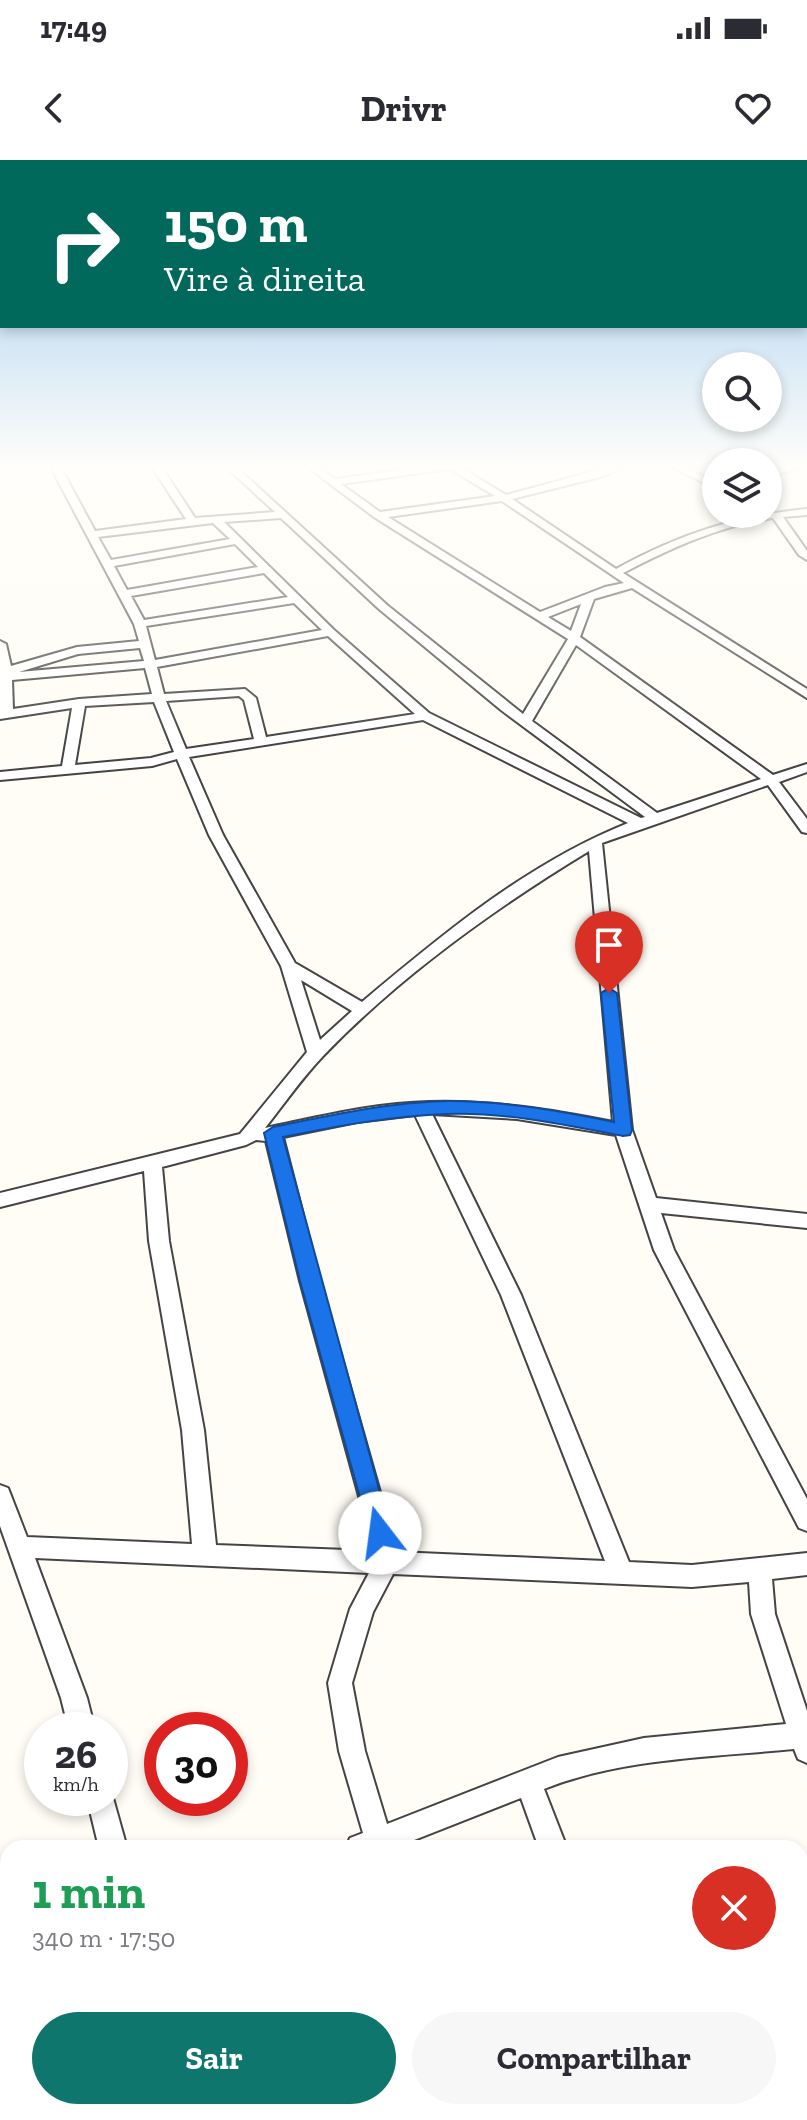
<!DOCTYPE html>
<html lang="pt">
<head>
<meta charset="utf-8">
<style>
  :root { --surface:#fff; --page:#f7f7f7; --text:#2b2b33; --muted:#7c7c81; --accent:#0f766e }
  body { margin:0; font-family:"Zilla Slab",serif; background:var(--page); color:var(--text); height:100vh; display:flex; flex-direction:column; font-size:30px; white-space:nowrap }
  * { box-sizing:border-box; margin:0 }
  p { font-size:26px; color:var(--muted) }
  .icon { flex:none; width:44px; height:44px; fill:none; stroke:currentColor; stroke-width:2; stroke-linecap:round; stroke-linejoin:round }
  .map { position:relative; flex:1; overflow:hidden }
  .side { position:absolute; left:0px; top:1680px; width:808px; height:280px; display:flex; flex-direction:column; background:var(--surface); border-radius:24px 24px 0 0; box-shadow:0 4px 12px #0003 }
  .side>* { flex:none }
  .hud { position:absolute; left:0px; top:0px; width:808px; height:168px; box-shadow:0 4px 12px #0003; background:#00695c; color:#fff; overflow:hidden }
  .buttons { position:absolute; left:702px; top:192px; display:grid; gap:16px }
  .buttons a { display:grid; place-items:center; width:80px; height:80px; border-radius:50%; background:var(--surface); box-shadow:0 4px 12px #0003; font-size:40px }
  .speed { position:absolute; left:24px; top:1552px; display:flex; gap:16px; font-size:40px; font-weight:700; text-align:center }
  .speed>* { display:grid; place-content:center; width:104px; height:104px; border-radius:50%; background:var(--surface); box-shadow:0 4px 12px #0003; line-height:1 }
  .speed small { font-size:20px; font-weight:400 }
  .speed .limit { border:12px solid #d22; background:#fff; color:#111 }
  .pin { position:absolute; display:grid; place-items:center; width:68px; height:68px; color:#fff; margin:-82px -34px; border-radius:50% 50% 50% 0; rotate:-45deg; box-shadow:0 0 8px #0007 }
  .pin .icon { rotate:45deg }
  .me { position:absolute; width:88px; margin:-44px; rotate:345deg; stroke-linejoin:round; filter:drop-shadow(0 0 6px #0008) }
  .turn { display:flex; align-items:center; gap:28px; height:168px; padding:0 32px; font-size:36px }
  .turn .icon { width:104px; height:104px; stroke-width:2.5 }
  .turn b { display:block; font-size:56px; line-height:68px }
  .round { display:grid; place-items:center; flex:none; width:84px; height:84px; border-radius:42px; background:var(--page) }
  .summary { display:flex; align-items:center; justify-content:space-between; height:136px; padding:0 32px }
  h1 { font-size:48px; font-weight:800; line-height:60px; color:#1e9e55 }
  .action { display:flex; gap:16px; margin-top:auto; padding:16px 32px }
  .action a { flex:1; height:92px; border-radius:48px; background:var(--accent); color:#fff; font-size:32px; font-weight:800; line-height:92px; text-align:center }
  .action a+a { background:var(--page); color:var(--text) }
  .status { display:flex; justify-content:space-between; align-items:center; height:56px; padding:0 40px; background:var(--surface); direction:ltr }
  .status svg { height:22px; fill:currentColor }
  header { display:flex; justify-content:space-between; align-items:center; height:104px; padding:0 32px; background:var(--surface); font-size:36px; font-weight:800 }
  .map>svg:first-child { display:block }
</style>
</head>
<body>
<div class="status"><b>17:49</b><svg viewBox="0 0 49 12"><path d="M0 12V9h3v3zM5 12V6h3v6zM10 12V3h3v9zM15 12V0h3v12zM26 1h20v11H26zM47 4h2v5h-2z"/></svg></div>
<header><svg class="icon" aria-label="back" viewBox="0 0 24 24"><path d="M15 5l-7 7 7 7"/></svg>Drivr<svg class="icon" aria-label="heart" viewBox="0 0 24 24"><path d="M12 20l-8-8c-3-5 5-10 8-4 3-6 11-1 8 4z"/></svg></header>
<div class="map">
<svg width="807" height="1960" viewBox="0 0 807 1960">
  <rect width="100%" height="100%" fill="#fffdf5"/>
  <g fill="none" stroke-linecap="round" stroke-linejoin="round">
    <!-- street casing -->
    <g stroke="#444" stroke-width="4">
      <path id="street" d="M50,306H60L95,371L186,359L151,306H161L195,358L275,352L225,306H235L387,445L523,554L568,479L374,357L306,306H317L335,319L434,306H458L506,335L613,306H626L600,317L512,339L616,409C680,374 735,356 807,349V355L783,357L807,391V400L799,395L773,358C719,366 671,388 623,413L807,529V538L632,428L594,439L580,477L773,615L807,604V612L779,622L807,659V673L802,672L768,625L602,683L632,970L656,1038L807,1054V1068L661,1053L674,1090L807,1339V1371L799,1368L654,1090L616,975L517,959L432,954L521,1135L629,1402L692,1405L807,1393V1415L772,1419L775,1454L807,1551V1603L798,1599L794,1589C712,1597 621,1598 544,1629L567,1688H539L521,1638L394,1688H346L350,1678L363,1673L339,1591L328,1523L350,1449L369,1413L35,1398L87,1538L95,1570H69L61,1538L0,1366V1325L8,1328L27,1377L192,1384L182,1270L149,1081L144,1011L0,1047V1033L240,974L307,892L281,806L209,675L177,599L152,606L0,620V612L62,606L72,548L0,559V481L6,484L11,506L77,487L139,481L134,464ZM450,309L495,336L380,352L341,324ZM502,341L624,423L605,427L540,452L388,357ZM281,358L379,449L501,550L645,657L641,658L429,553L334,470L224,362ZM213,363L230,379L111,400L98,377ZM235,384L258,407L127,430L114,406ZM264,413L288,437L144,460L131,436ZM294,443L322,470L155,500L146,466ZM581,444L571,471L548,457ZM328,476L415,554L266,577L256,538L245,529L164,534L157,507ZM576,485L761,619L657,653L532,561ZM140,488L144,501L19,512L78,494ZM145,508L152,534L79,539L13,549L12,520ZM239,536L244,540L254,579L186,589L166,541ZM154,542L174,592L151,598L75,605L85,546ZM423,560L628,663C528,703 444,773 362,842L295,803L223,675L189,597ZM589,691L613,962C553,950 491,940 429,942C374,943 319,957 265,968C284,944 302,918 323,896C399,817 495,748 589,691ZM301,820L352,851L320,880ZM415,955L501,1135L605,1401L397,1392L320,1121L283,977L357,962ZM256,980L266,981L300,1121L374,1391L216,1385L204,1270L169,1081L162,1007L246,985ZM393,1414L692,1427L749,1422L751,1454L786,1564L644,1578L558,1597L387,1664L365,1591L352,1523L373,1452Z
        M670,306H682L716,322V329Z
        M790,306H805L768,317V311Z
        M110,1630L113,1638L127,1688H99L87,1638H110Z
        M807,1802V1830L800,1832V1804Z
        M168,1952H228L225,1960H170Z
        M443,1952H487L484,1960H440Z"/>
    </g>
    <!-- street -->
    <use href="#street" fill="#fff" fill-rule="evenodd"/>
  </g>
  <!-- sky -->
  <linearGradient id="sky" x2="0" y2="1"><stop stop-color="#95c6ee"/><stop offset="0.53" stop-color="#fffefa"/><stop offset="1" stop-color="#fffefa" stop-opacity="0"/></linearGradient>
  <rect width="807" height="580" fill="url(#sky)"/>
  <!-- route -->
  <path fill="#1a73e8" stroke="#114b97" stroke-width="2" d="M609,828L617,833L632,970L630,975L623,976C566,965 506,952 447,954C391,956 337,966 283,977L391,1373L388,1381L380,1384L372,1381L300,1121L264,973L273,967C331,955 390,942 449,941C504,941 560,951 614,962L601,833Z"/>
</svg>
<div class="buttons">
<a><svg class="icon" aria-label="search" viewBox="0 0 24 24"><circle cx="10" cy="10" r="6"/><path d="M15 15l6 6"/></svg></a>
<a><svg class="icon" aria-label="layers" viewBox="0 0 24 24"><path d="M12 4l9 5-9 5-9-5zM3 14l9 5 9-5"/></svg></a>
</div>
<div class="speed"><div>26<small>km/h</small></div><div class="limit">30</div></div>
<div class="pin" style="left:609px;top:833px;background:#d93025"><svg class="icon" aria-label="arrive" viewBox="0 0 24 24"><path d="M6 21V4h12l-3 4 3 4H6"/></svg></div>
<svg class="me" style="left:380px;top:1373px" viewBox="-20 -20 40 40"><circle r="19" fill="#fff"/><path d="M0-13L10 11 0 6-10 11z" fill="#1a73e8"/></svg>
<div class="hud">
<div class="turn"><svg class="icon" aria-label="right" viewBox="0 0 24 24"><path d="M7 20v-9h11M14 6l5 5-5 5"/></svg><div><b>150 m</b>Vire à direita</div></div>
</div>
<section class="side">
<div class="summary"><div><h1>1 min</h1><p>340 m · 17:50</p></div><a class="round" style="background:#d93025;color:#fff"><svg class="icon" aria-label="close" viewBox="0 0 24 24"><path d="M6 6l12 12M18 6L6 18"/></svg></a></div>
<div class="action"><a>Sair</a><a>Compartilhar</a></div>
</section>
</div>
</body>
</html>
